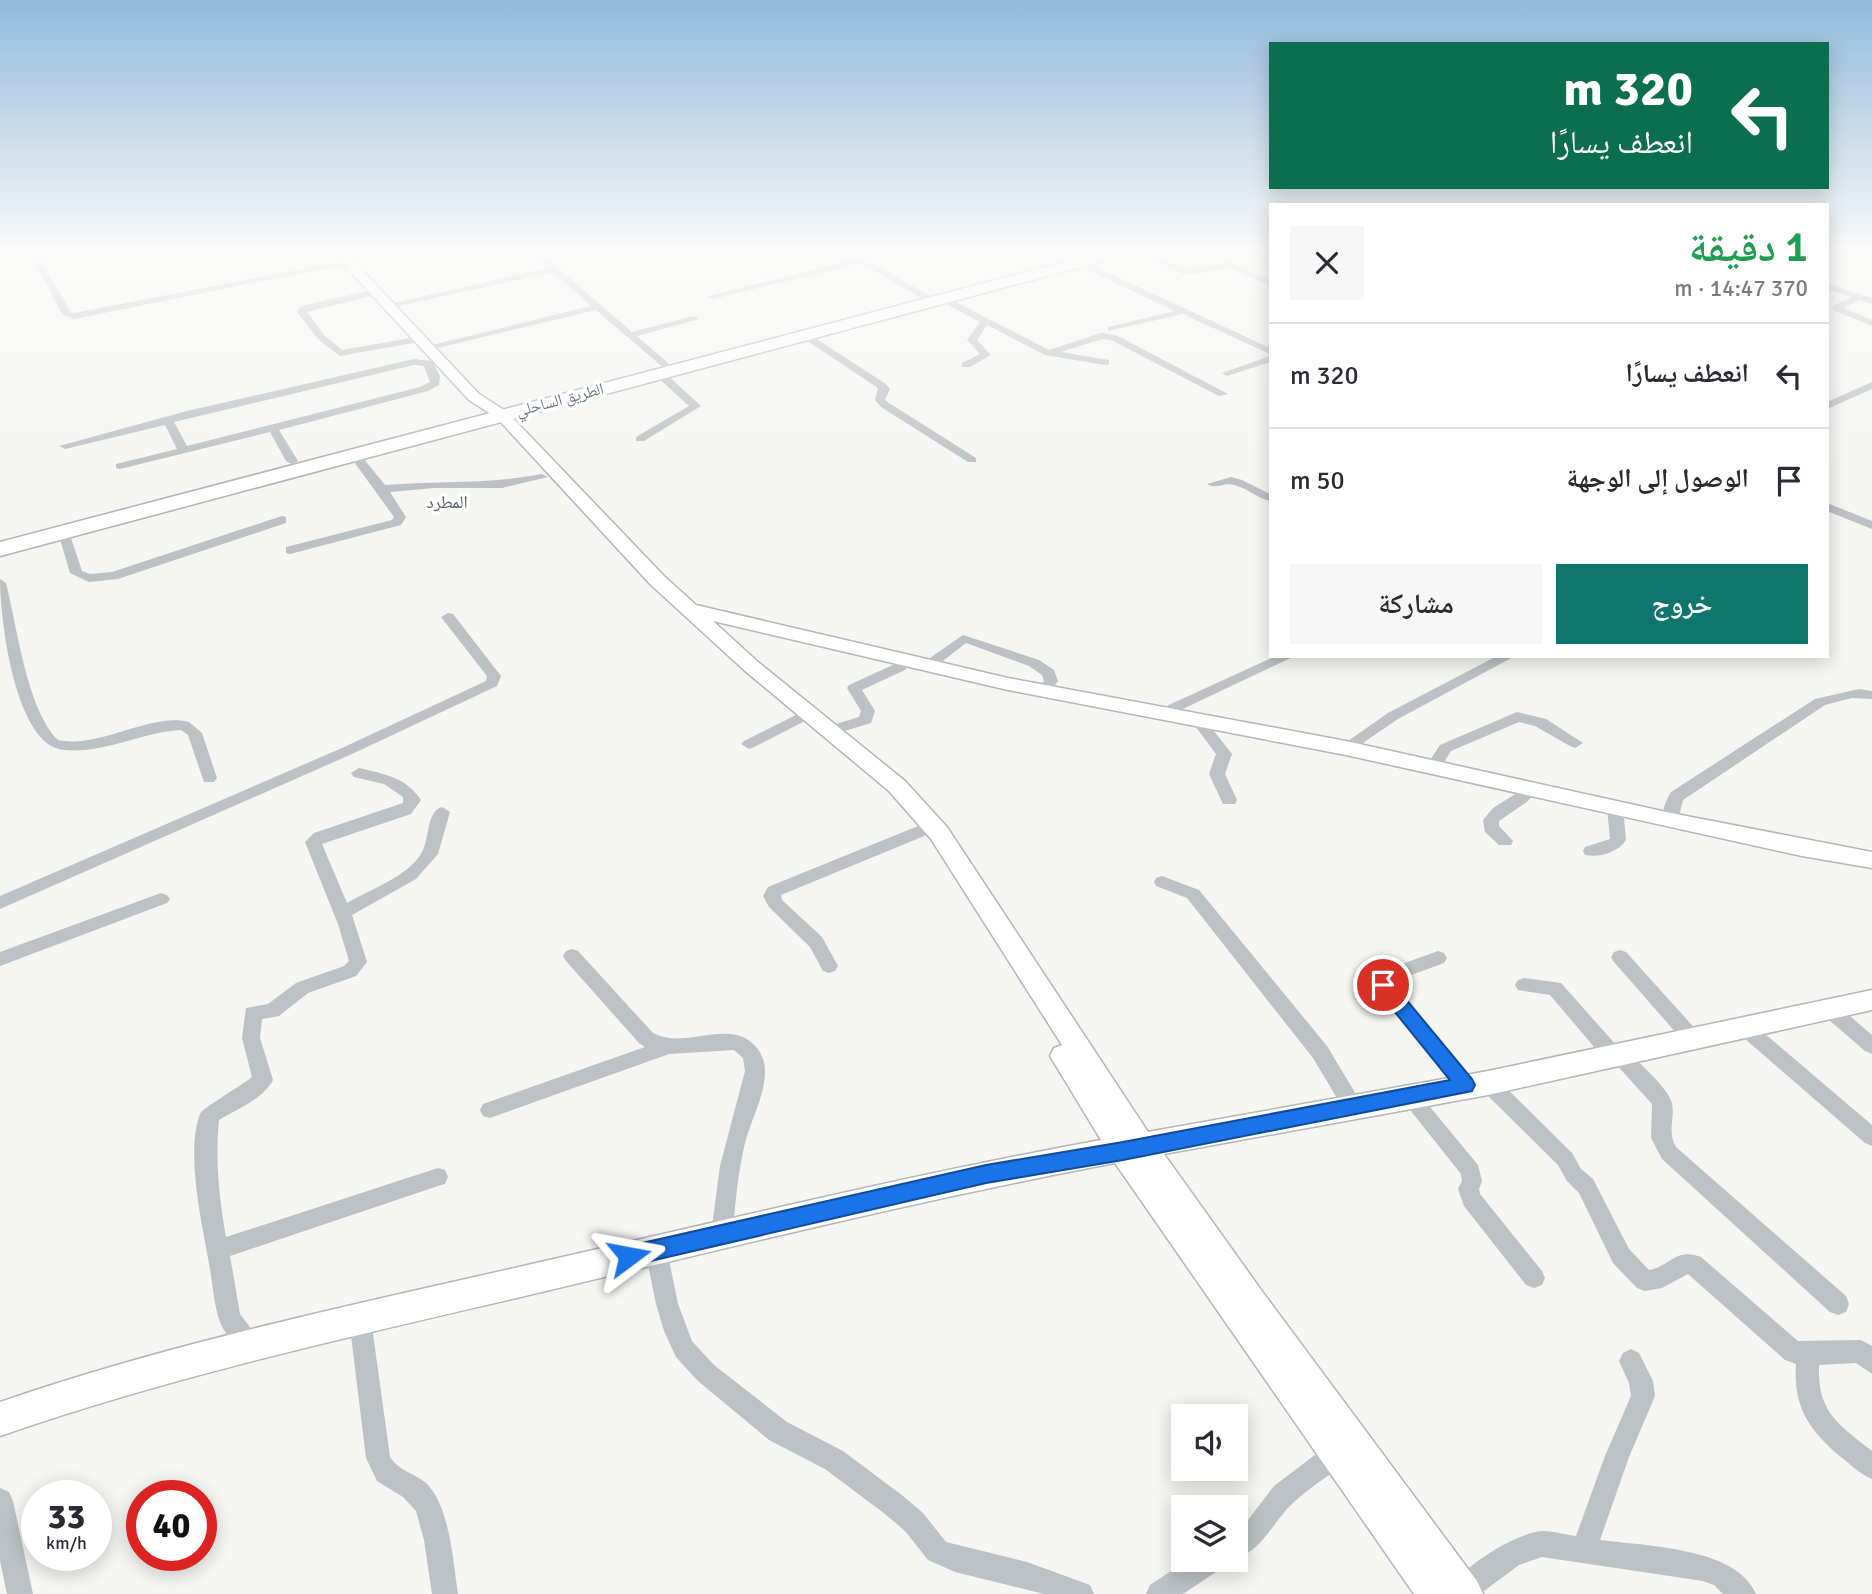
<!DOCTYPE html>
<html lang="ar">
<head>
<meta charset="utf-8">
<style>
  :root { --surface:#fff; --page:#f7f7f7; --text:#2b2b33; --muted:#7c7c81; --line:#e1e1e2; --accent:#0f766e }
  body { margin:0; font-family:Signika,"Noto Naskh Arabic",sans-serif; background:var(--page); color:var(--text); direction:rtl; height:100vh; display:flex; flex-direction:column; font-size:26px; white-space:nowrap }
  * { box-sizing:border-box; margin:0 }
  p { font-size:23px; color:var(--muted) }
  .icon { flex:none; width:38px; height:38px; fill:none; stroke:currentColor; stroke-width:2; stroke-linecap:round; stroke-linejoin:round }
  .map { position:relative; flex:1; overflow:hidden; direction:ltr }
  .panel { position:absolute; left:1269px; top:203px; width:560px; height:455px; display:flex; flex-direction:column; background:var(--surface); border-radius:0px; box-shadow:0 4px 18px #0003; direction:rtl }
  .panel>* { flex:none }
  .banner { position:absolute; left:1269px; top:42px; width:560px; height:147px; border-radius:0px; box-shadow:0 4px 18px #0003; direction:rtl; background:#0b6e4f; color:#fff; overflow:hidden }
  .tools { position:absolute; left:1171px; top:1404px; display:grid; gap:14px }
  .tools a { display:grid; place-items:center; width:77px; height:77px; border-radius:0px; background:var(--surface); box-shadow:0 4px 18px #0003; font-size:35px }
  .speed { position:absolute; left:21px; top:1480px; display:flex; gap:14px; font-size:35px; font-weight:700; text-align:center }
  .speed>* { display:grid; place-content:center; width:91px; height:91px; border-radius:50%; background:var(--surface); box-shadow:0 4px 18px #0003; line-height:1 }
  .speed small { font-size:18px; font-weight:400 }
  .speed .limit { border:10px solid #d22; background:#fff; color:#111 }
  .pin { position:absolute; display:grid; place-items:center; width:60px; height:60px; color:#fff; margin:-30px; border:4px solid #fff; border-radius:50%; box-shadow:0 2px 7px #0007 }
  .me { position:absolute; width:77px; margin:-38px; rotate:77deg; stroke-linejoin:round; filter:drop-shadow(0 0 5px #0008) }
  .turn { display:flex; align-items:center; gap:24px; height:147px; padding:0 21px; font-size:32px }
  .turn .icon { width:91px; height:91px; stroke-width:2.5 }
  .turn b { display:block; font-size:49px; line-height:60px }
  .round { display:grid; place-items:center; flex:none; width:74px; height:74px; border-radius:0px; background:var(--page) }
  .summary { display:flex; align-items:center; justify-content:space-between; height:119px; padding:0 21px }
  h1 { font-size:42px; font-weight:600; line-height:52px; color:#1e9e55 }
  .cta { display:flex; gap:14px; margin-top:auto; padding:14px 21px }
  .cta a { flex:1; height:80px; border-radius:0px; background:var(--accent); color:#fff; font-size:28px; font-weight:600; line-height:80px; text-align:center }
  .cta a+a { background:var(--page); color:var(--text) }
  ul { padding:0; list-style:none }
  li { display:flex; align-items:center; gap:21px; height:105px; padding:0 21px; border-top:2px solid var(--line) }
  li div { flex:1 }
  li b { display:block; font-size:26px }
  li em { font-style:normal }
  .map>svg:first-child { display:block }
</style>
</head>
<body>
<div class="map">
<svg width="1872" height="1594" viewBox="0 0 1872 1594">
  <rect width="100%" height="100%" fill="#f5f5f2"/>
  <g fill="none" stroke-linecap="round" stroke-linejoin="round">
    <!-- secondary casing -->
    <g stroke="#b0b7ba" stroke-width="3">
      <path id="secondary" d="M332,252H345L479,394L507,412L664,576L696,605L1008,678L1346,741L1671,813L1872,852V868L1802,856L1346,755L1008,690L713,621L758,662L905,781L947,827L1148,1132L1488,1071L1872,990V1010L1488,1095L1164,1154L1264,1294L1477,1581L1483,1594H1414L1115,1163C924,1199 735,1246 546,1291C363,1334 178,1374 0,1436V1402C177,1341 362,1303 545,1261C730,1219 914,1174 1101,1140L1050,1056L1054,1048L1062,1045L931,839L889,791L744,670L650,584L497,418L469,400Z"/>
    </g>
    <!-- highway casing -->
    <g stroke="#afb4b7" stroke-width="3">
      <path id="highway" d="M1102,252H1128L1126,255L0,556V542Z"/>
    </g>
    <!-- street -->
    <path fill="#bbc1c4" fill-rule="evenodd" d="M29,252H37L71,313H74L349,260L353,263L74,319L63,315Z
      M533,252H540L632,332L694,316L699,319L637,336L669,364V368L665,369L596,310L429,350L424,347L591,306L553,272L390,308L385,305L548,268Z
      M870,252L874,255L870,262L929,295V299H923L861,263L713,299L708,296L861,258Z
      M1135,252H1146L1186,269L1231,262L1270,280V286L1230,268L1185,275Z
      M1247,252H1258L1270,258V263Z
      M1077,261H1083L1270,348V354L1183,314L1108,331V327L1175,311L1077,265Z
      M1827,283L1872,298V304L1860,300L1844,308L1872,320V326L1833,310V306L1851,297L1827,289Z
      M377,289L382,292L380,294L307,312L324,335L342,350L422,336L425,337V341L340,356L318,339L297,312L301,306Z
      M940,297H946L1049,350L1101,333L1116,335L1228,394L1219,396L1111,340L1102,339L1061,352L1109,360V364L1105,365L1045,355L987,325L977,340L991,355L970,367H962V363L980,354L967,340L980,322L940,301Z
      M803,334H809L886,384L890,389L885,400L889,403L976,458V462H968L881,407L875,400L878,388L803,338Z
      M1270,356V362L1227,376L1222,373Z
      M414,359L432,361L440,376L439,385L428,391L279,430L298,461L292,464L286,461L270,432L120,469L116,468V464L177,449L165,425L65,449L59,446L187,411ZM414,365L424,366L430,382L420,387L187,446L174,422Z
      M656,372H664L701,406L644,441H636V437L689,406L656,376Z
      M1872,382V389L1827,409V402Z
      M351,453H359L385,485C438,481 490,484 542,474L548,477L502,488H435L390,492L406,517L401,525L290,554L286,553V547L392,520L394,517L349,455Z
      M1231,477L1242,480L1270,494V501C1257,498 1247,488 1234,485C1224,482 1216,490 1207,484Z
      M1827,503L1872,521V529L1827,511Z
      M282,516L286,517V523L118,579L89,582L70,573L58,532L60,529H68L82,571L90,574L112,572Z
      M0,579L6,583C17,626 27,710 58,740C100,749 151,712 189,722L202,733L217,778L214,782H204L188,735L181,730C142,732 104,754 64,750C15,746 0,619 0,579Z
      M448,613L453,614L501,676L497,686L352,754L0,909V896L342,748L486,681L487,676L441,617Z
      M963,635L1039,660L1054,670L1058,681L1049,693H1039L1037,690L1044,681L1042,675L1029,666L966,643L934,668H924L922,665L924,662Z
      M906,656L913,660L905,670L862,690L875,711L871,723L831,735L826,733L824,730L826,727L859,717L861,711L847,688L849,685L895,664L901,657Z
      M1276,656H1295L1170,715H1160L1158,712L1160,709Z
      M1497,656H1515L1398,719L1351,751H1341L1338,748L1388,713Z
      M1859,689L1872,691V699L1852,698L1825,705L1683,800L1677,825H1665C1660,814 1665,802 1671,792L1815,699Z
      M1517,712L1546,719L1583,743L1575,748L1570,746L1535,726L1519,722L1451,751L1439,770H1429L1426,766L1440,745Z
      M800,713L807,718L805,721L754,747L749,749L741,744L744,741Z
      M1197,714L1202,716L1232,754L1225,774L1237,800L1235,804H1223L1209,774L1216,754L1190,719Z
      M359,768C384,774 406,777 421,800L411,814L322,844L347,903C370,889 411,876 423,850C429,838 427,811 442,807L450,812L438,854L416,879L352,915L367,962L356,976L308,993L279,1016L262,1019L260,1038L273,1080C263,1099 236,1110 219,1120C215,1160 219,1197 226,1237L438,1168L445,1170L448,1177L445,1184L438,1186L230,1256L240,1314L264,1346L260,1354L252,1357C240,1352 225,1335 220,1322C214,1306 213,1286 210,1269C203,1228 185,1153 200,1114C201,1109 244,1084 252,1077L242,1038L246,1008L268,1004L296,983L344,966L349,961L338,924L305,842L314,833L403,803V797L384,784L354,777L351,773Z
      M1524,783L1530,784L1534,793L1528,801L1499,821V826L1513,841L1511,845H1499L1485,832L1483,820L1493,808L1517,793L1518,784Z
      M1615,803L1623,808L1626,840C1619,852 1599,858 1585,855L1583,851L1585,847L1610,839L1607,808Z
      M923,824L929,826L931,830L929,834L781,895L782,900L822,937L838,966L835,971L829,973L823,971L810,947L769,907L763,896L768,887Z
      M1162,876L1199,890L1327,1046L1360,1101L1363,1107L1360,1113L1353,1115L1346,1113L1313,1058L1187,898L1156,886L1154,882L1156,878Z
      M161,893L167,895L170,899L167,903L0,966V952Z
      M572,949L578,951L653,1033C680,1047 709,1029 737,1035C753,1039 765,1054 765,1071C765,1095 751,1120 745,1143C738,1173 735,1203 733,1234L730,1241L722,1244L714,1241L711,1234L720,1166L745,1071L743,1058L734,1050L669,1054L490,1118L483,1116L480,1110L483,1104L645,1047L639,1043L566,961L563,956L566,951Z
      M1620,950L1626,952L1699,1033L1701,1038L1699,1043L1692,1046L1685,1043L1614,962L1611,957L1614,952Z
      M1438,951L1444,953L1447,958L1444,963L1403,978L1394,986L1472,1079L1475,1085L1472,1091L1465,1093L1458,1091L1374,985L1391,968Z
      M1524,978L1561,983L1617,1046L1625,1048C1637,1062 1667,1086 1672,1103C1675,1119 1667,1132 1676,1147L1846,1296L1849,1304L1846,1312L1838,1315L1830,1312L1662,1159L1651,1138L1652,1104L1614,1062L1606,1061L1550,995L1518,990L1515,985L1518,980Z
      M1829,1002L1836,1004L1872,1035V1054L1865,1051L1822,1014L1820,1009L1822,1004Z
      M1744,1019L1751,1022L1872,1125V1146L1865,1143L1737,1032L1735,1027L1737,1022Z
      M1488,1075L1495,1077L1572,1153L1581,1169L1593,1179L1629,1249L1649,1270C1671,1266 1675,1247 1701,1257L1798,1341L1861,1340L1872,1346V1374L1856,1363L1819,1365C1817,1412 1838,1424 1872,1451V1479C1860,1474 1851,1465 1841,1457C1809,1430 1793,1407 1796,1364L1785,1360L1688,1274L1662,1288L1645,1291L1637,1288L1613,1263L1579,1193L1567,1181L1558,1165L1481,1089L1478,1083L1481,1077Z
      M1409,1088L1416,1090L1478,1165L1482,1181L1479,1189L1480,1194L1542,1271L1545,1278L1542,1285L1534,1288L1526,1285L1464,1206L1458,1189L1462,1181L1461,1174L1399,1096L1402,1090Z
      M656,1240L664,1243L667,1250L678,1304L692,1341L714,1365L787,1422L843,1451L903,1496L923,1513L946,1542L1027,1562L1090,1585L1094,1594H1044L955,1572L928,1560L905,1531L885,1514L825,1469L769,1440L698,1381L676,1357L664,1331L656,1304L645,1250L648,1243Z
      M360,1308L368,1311L371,1319L390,1457C399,1471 414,1473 426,1483C450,1506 453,1562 458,1594H432L424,1540L416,1511L403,1497L377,1481L366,1458L349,1319L352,1311Z
      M1631,1349L1639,1353L1653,1381L1655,1396L1629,1457L1600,1540C1644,1546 1737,1547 1756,1594H1723L1714,1585L1703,1581L1542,1557L1519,1565L1480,1594H1450C1452,1571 1519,1531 1543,1531C1554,1531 1565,1535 1576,1536L1605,1456L1631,1396L1629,1383L1619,1361L1623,1353Z
      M1337,1442L1346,1445L1349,1454L1346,1463C1328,1476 1309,1488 1293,1503C1273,1521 1264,1549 1236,1559V1530L1248,1520L1274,1486L1328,1445Z
      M0,1488L9,1492L13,1501L33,1594H7L0,1561Z
      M1189,1559H1226L1222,1568L1183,1594H1146L1150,1585Z"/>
    <!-- secondary -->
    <use href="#secondary" fill="#fff" fill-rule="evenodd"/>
    <!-- highway -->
    <use href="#highway" fill="#fff" fill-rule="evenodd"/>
  </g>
  <!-- sky -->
  <linearGradient id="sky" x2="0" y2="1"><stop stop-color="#93bada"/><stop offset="0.53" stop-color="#fafaf9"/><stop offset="1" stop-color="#fafaf9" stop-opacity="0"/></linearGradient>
  <rect width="1872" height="475" fill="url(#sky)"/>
  <!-- route -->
  <path fill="#1a73e8" stroke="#114b97" stroke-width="2" d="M1383,978L1390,980L1472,1079L1475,1085L1472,1091L1123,1160L986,1183L629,1266L621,1263L618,1256L621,1249L629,1246L986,1165L1123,1142L1450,1080L1377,990L1374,985L1377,980Z"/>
  <g text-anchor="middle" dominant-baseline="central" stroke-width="7" stroke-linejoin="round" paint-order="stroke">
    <!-- far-street labels -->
    <g font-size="16" fill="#657982" stroke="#fff">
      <text transform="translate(560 400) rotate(-15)">الطريق الساحلي</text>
    </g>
    <!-- far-quarter labels -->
    <g font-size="18" fill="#526167" stroke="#fff">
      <text x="447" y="502">المطرد</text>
    </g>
  </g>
</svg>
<div class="tools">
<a><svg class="icon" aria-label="sound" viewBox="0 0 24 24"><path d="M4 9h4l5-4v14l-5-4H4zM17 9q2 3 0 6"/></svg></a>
<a><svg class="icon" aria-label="layers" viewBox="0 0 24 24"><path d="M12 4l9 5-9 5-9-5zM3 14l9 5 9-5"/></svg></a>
</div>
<div class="speed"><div>33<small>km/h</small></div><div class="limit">40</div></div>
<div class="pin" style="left:1383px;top:985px;background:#d93025"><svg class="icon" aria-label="arrive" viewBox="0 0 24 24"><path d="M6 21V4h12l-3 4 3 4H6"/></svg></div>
<svg class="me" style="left:629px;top:1256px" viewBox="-20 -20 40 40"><path d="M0-17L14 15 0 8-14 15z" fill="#1a73e8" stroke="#fff" stroke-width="4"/></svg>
<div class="banner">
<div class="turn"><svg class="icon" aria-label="left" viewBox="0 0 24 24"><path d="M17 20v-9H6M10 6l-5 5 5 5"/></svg><div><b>320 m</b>انعطف يسارًا</div></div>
</div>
<section class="panel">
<div class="summary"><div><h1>1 دقيقة</h1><p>370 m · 14:47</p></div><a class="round"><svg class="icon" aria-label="close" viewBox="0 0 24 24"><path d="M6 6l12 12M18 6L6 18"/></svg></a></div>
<ul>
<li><svg class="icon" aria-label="left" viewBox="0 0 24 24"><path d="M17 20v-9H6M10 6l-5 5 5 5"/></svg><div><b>انعطف يسارًا</b></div><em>320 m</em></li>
<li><svg class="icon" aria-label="arrive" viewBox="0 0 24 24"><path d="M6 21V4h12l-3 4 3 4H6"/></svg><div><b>الوصول إلى الوجهة</b></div><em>50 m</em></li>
</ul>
<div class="cta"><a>خروج</a><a>مشاركة</a></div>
</section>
</div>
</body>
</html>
